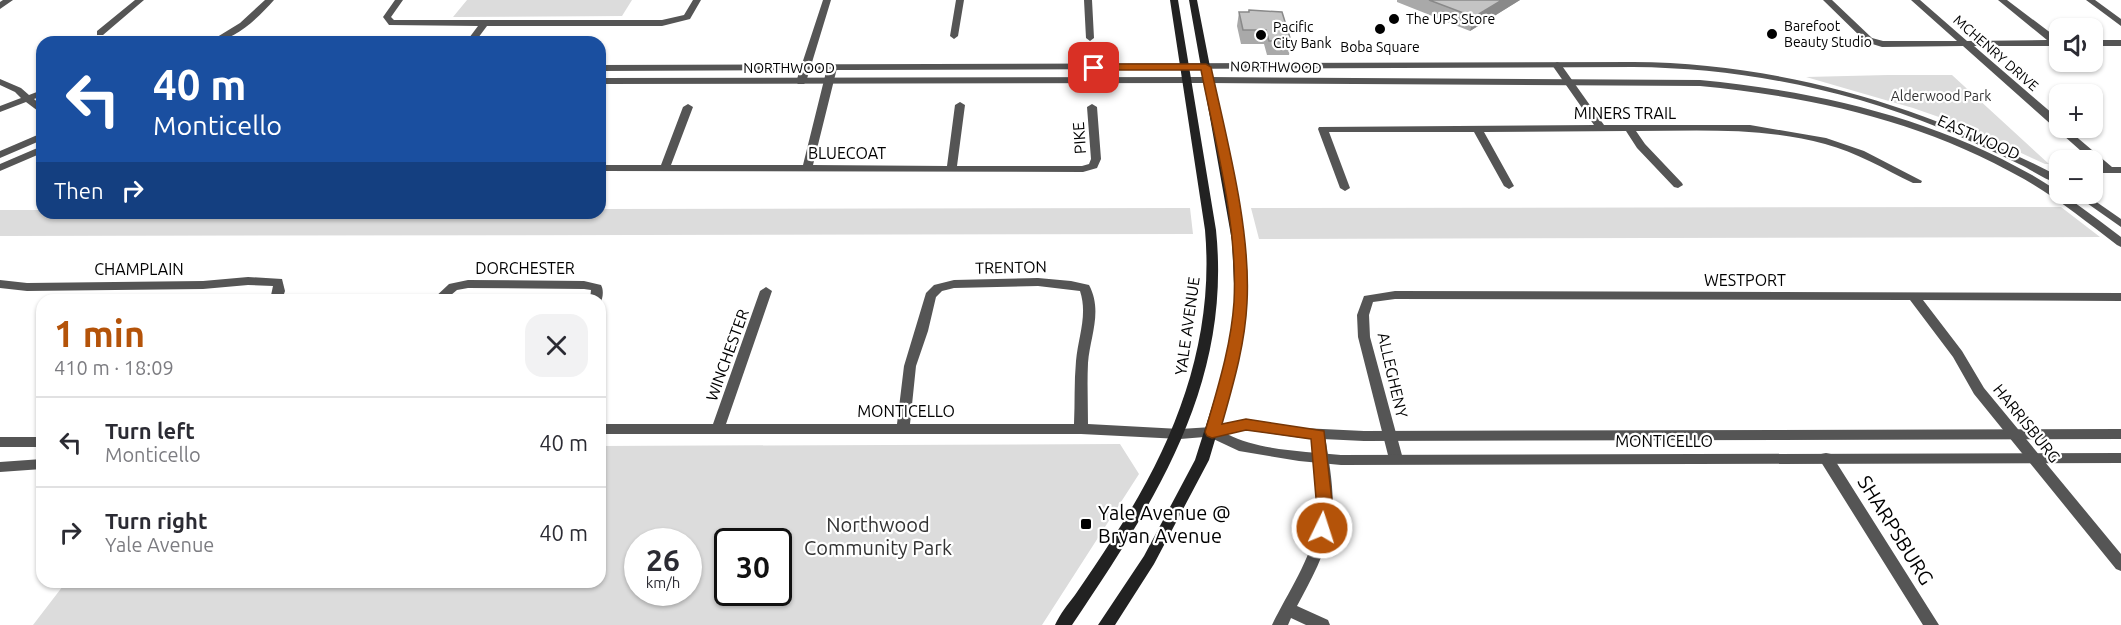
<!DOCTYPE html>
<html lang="en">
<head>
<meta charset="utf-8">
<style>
  :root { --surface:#fff; --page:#f2f2f3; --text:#2b2b33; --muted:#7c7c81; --line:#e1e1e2; --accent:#b45309 }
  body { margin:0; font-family:Ubuntu,sans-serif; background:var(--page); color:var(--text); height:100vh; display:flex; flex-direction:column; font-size:22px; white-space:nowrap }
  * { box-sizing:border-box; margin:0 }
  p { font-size:20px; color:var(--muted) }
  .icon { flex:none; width:33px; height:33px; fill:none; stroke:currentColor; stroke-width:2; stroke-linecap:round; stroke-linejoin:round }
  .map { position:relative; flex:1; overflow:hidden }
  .drawer { position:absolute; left:36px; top:294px; width:570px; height:294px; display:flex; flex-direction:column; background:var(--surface); border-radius:18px; box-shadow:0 2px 4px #0004 }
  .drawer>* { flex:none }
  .banner { position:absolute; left:36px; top:36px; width:570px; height:183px; border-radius:18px; box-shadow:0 2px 4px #0004; background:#1a4fa0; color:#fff; overflow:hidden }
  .buttons { position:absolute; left:2049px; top:18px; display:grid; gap:12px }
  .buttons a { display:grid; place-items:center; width:54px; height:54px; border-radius:12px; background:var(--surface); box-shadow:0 2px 4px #0004; font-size:30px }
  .speed { position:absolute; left:624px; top:528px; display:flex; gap:12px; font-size:30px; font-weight:700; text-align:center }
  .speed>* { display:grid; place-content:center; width:78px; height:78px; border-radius:50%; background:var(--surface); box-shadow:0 2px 4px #0004; line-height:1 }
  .speed small { font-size:15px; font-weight:400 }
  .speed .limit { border:3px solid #111; border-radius:9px; background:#fff; color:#111 }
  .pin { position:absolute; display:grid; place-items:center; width:51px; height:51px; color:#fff; margin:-26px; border-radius:12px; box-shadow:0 3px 9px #0006 }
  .me { position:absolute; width:66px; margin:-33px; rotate:4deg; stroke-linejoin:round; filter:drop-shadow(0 0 4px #0008) }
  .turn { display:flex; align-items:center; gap:21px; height:126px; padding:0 18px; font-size:27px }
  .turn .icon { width:78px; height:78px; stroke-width:2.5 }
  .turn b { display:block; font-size:42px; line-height:51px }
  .then { display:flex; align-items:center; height:57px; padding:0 18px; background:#0003; gap:12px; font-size:22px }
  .round { display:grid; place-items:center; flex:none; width:63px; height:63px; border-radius:18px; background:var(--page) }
  .head { display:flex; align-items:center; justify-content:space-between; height:102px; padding:0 18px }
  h1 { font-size:36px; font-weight:700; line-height:45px; color:var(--accent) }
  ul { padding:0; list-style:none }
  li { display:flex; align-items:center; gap:18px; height:90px; padding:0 18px; border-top:2px solid var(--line) }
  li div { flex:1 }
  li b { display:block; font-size:22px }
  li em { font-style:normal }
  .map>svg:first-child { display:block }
</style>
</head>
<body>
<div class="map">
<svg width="2121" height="625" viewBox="0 0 2121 625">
  <rect width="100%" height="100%" fill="#fff"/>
  <!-- green -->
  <path fill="#dcdcdc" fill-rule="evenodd" d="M467,0H632L622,16L453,17Z
    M1888,75H1952L2049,164H2045L1959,124L1913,108L1806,77Z
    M2061,207L2100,237L1259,239L1251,208Z
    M1190,208L1193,234L0,236V210H42V213H600V209Z
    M1120,444L1139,474L1042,625H33L66,582H600V446ZM638,542H688V592H638ZM728,542H778V592H728Z"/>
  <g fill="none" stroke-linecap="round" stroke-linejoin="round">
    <!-- minor -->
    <path fill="#555" fill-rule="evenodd" d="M3,0H13L0,9V2Z
      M135,0H144L103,35H97V31Z
      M265,0H274C258,18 234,42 209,42L240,23Z
      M395,0H403L391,17L394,20H662L684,15L693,0H701L690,19L662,26H487L475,42H466L478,26L389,25L383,17Z
      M823,0H831L806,82L804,84H798L796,82Z
      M956,0H964L958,36L954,39L950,36Z
      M1084,0H1092L1094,38L1090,41L1086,38Z
      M1823,0H1832L1872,38L1883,41H1957L1911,0H1920L1967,41L2047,40L1998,0H2007L2060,40V46H1974L2060,120V128H2066L2112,167H2121V173H2092V167H2099L1963,46L1882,47L1866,42Z
      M2086,0H2095L2121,19V26Z
      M2092,40H2121V46H2092Z
      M1557,62L1560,63L1604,125H1750L1826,138L1864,151L1922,181L1921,183H1913C1884,169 1856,152 1825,144C1763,127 1699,131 1636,131L1645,144L1682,183L1683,185L1678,188L1674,187L1637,148L1626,131L1484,132L1514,186L1509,189L1504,186L1474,132H1329L1350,188L1345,191L1340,188L1318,129L1319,127L1594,125L1552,65Z
      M832,65L837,68L813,165L947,166L955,105L960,102L965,105L957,166H1082L1089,164L1091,159L1087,107L1092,104L1097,107L1101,159L1097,168L1083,172L600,171V165H661L683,107L688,104L693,107L671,165H803L827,68Z
      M0,79L21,88L29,95L42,90V96L34,99L42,106V114L26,102L0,112V106L21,98L15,92L0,85Z
      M248,277L282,279L285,291L282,300H270L273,286L248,285L203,289L27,291L0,288V280L27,283L203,281Z
      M1038,278L1071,281L1089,285C1103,311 1090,337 1088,363C1087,384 1088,404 1088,424L1180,429L1212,427L1217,428L1219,432L1217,436L1180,439L1081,434H600V424H713L760,291L766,287L772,291L726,424H897L904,366L926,293L934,285L954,280ZM1038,286L1080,291C1088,315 1078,337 1076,361C1074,382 1075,403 1074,424H910L916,366L928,331L936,297L942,291L954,288Z
      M468,280L584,281L601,285C604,290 603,299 600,303V300H590L591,290L584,289L468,288L457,290L445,300H432L449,284Z
      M1395,291L2121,293V301L1923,300L1962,351L1984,388L2121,554V571L2116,569L1974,394L1953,357L1910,300L1395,299L1373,302L1369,315L1370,337L1403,459L1401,463L1396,464L1391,463L1389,459L1358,337L1357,315L1364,296Z
      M1318,430L1323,431L1325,435C1329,464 1336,495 1331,524C1326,553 1311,580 1297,606L1328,620L1330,625H1306L1291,618L1288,625H1272C1288,592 1311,560 1317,523C1321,494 1315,464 1311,435L1313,431Z
      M0,437H42V447H0Z
      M1826,453L1831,454L1939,625H1923L1821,462L1819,458L1821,454Z
      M42,459V469L0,472V462Z"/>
    <!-- tertiary -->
    <path fill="#555" fill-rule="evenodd" d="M1633,62C1784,63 1926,107 2060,177V184C2045,180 2032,170 2019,164C1993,151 1966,139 1940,128C1842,88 1738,68 1633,67L600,71V65Z
      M1208,77L1700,80C1816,91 1930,117 2032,175C2063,193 2092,215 2121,237V247L2117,245C2087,222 2057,198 2024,179C1922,121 1815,97 1700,86L1208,83L600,84V78Z
      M42,133V140L0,158V151Z
      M42,146V153L0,171V164Z
      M2074,194H2085L2121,219V227Z
      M1246,420L1302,428L1364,431L2121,429V439L1364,441L1302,438L1246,430L1227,434C1260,451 1304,451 1341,455L2121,453V463L1341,465L1299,461L1239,451L1207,436L1205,432L1207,428L1212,427Z"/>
    <!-- secondary -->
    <path fill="#222" fill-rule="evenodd" d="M1170,0H1178L1216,230C1232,385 1154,503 1072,625H1055C1060,614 1068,604 1075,595C1088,576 1101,557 1113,538C1174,445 1215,343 1205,230Z
      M1189,0H1197L1244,241L1247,304L1244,329L1239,359L1209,460L1154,564L1115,625H1098L1144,556L1195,460L1227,359L1232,329L1235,304L1232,241Z"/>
  </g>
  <!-- wall -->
  <path fill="#a9a9a9" d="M1397,0H1520L1470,31L1397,2Z
    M1249,10L1291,41L1289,55H1267L1264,44H1241L1237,26L1239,12H1248Z"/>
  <!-- shaded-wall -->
  <path fill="#898989" d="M1502,0H1520L1470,31L1474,17Z"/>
  <!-- building -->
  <path fill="#c4c4c4" stroke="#898989" stroke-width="1.5" d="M1429,0H1502L1474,17Z
    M1249,10L1282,12L1291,41H1269L1266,30H1243L1239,12H1249Z"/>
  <!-- route -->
  <path fill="#b45309" stroke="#753606" stroke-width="1.5" d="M1094,64H1206L1211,67C1227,141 1251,228 1247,303C1245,345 1233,385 1222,424L1246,419L1324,431L1333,510L1328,533L1322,535L1317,533L1314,528L1317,510L1311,439L1246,430L1212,438L1207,436L1205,432C1217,390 1231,347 1234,302C1238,225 1216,146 1201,70H1090L1089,68Z"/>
  <!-- markers -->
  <g fill="#000" stroke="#fff" stroke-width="2">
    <circle cx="1394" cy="19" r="6"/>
    <circle cx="1380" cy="29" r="6"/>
    <circle cx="1772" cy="34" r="6"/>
    <circle cx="1261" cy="35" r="6"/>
    <rect x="1080" y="518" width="12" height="12" rx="3"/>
  </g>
  <g text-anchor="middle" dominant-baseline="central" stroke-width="4.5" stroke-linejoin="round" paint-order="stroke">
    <!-- far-poi labels -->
    <g font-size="14" fill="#000" stroke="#fff" text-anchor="start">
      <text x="1406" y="19">The UPS Store</text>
      <text x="1784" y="26">Barefoot<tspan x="1784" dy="16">Beauty Studio</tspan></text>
      <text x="1273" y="27">Pacific<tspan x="1273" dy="16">City Bank</tspan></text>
      <text x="1380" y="47" text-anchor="middle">Boba Square</text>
    </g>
    <!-- far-street labels -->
    <g font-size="14" fill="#000" stroke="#fff">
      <text transform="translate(1996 53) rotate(41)">MCHENRY DRIVE</text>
      <text transform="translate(1276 67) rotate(1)">NORTHWOOD</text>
      <text x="789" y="68">NORTHWOOD</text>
    </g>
    <!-- far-park labels -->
    <g font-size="14" fill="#333" stroke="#fff">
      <text x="1941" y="96">Alderwood Park</text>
    </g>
    <!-- street labels -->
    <g font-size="16" fill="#000" stroke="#fff">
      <text x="1625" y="113">MINERS TRAIL</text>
      <text transform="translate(1979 137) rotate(24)">EASTWOOD</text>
      <text transform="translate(1079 138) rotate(-94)">PIKE</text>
      <text x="847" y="153">BLUECOAT</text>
      <text transform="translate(1011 267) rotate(-1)">TRENTON</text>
      <text x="525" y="268">DORCHESTER</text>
      <text x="139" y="269">CHAMPLAIN</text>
      <text x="1745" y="280">WESTPORT</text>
      <text transform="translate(1187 326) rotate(-82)">YALE AVENUE</text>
      <text transform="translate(727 355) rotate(-70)">WINCHESTER</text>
      <text transform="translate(1393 375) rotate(77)">ALLEGHENY</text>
      <text x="906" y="411">MONTICELLO</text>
      <text transform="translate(2027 423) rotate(51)">HARRISBURG</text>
      <text x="1664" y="441">MONTICELLO</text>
    </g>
    <!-- near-poi labels -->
    <g font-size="20" fill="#000" stroke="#fff" text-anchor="start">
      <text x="1098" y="512">Yale Avenue @<tspan x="1098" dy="23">Bryan Avenue</tspan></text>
    </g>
    <!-- near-park labels -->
    <g font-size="20" fill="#333" stroke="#fff">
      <text x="878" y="524">Northwood<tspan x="878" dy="23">Community Park</tspan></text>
    </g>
    <!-- near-street labels -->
    <g font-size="20" fill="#000" stroke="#fff">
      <text transform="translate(1896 530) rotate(58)">SHARPSBURG</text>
    </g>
  </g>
</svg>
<div class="buttons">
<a><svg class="icon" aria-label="sound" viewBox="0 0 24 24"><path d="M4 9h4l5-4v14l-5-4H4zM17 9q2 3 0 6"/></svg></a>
<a>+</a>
<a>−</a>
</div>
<div class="speed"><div>26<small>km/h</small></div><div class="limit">30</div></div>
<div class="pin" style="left:1094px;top:68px;background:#d93025"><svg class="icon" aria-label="arrive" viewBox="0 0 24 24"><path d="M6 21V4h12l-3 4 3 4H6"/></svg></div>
<svg class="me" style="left:1322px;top:528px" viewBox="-20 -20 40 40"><circle r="17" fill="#b45309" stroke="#fff" stroke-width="3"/><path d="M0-11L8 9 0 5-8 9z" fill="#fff"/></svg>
<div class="banner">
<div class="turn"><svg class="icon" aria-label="left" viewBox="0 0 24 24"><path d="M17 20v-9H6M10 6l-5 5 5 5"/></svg><div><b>40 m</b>Monticello</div></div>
<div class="then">Then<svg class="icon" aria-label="right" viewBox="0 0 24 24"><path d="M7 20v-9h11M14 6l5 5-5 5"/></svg></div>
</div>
<section class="drawer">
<div class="head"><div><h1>1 min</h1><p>410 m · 18:09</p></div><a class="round"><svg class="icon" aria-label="close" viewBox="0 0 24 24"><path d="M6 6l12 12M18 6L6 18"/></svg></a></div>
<ul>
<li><svg class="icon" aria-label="left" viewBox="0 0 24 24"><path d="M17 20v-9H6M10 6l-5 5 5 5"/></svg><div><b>Turn left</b><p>Monticello</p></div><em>40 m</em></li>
<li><svg class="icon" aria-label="right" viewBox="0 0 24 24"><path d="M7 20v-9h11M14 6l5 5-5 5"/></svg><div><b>Turn right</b><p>Yale Avenue</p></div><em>40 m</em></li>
</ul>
</section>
</div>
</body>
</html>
